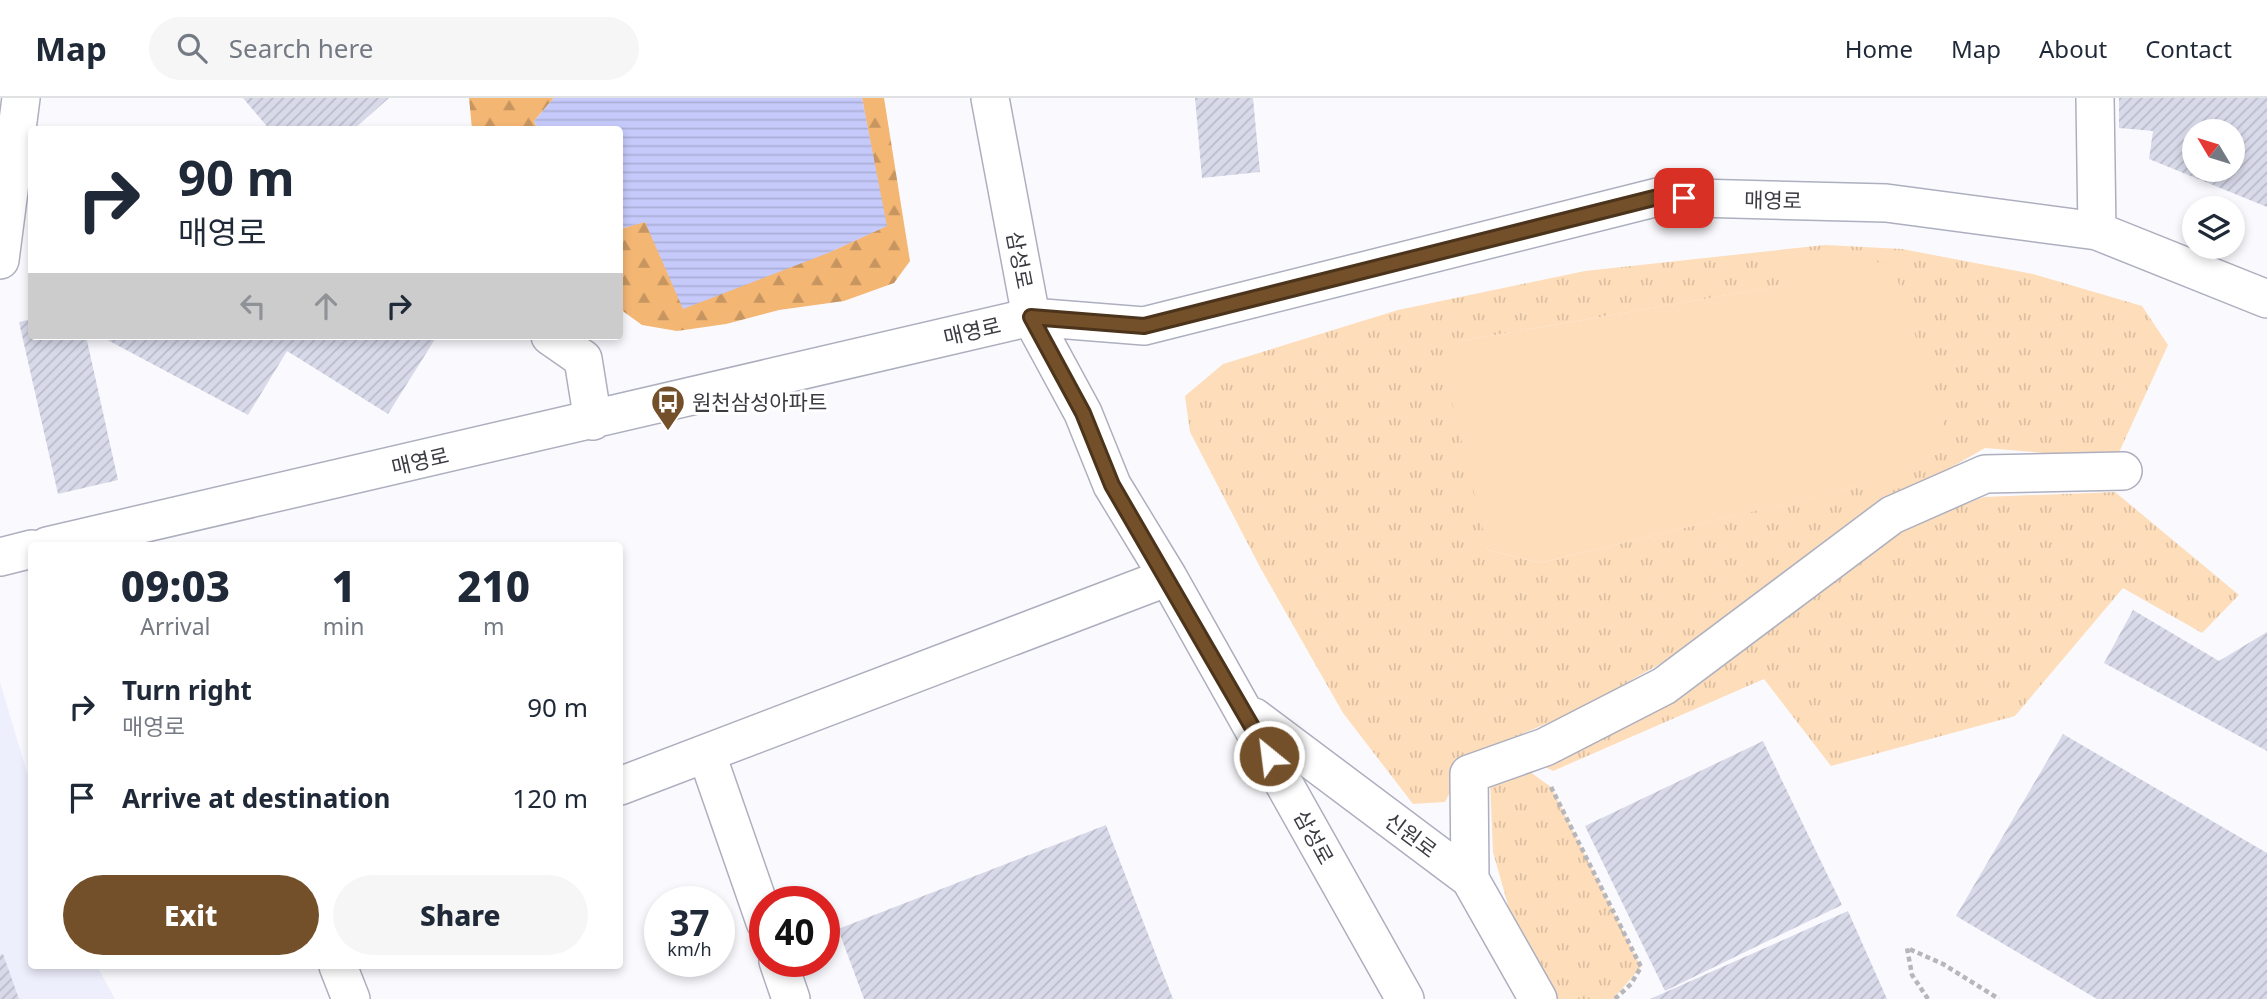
<!DOCTYPE html>
<html lang="en">
<head>
<meta charset="utf-8">
<style>
  :root { --surface:#fff; --page:#f6f6f7; --text:#1f2937; --muted:#747a83; --line:#e0e1e3; --accent:#735029 }
  body { margin:0; font-family:"Noto Sans","Noto Sans KR",sans-serif; background:var(--page); color:var(--text); height:100vh; display:flex; flex-direction:column; font-size:26px; white-space:nowrap }
  * { box-sizing:border-box; margin:0 }
  p { font-size:23px; color:var(--muted) }
  .icon { flex:none; width:38px; height:38px; fill:none; stroke:currentColor; stroke-width:2; stroke-linecap:round; stroke-linejoin:round }
  .map { position:relative; flex:1; overflow:hidden }
  .side { position:absolute; left:28px; top:444px; width:595px; height:427px; display:flex; flex-direction:column; background:var(--surface); border-radius:7px; box-shadow:0 4px 10px #0003 }
  .side>* { flex:none }
  .hud { position:absolute; left:28px; top:28px; width:595px; height:214px; border-radius:7px; box-shadow:0 4px 10px #0003; background:#fff; color:var(--text); overflow:hidden }
  .needle { width:46px; rotate:308deg }
  .controls { position:absolute; left:2182px; top:21px; display:grid; gap:14px }
  .controls a { display:grid; place-items:center; width:63px; height:63px; border-radius:50%; background:var(--surface); box-shadow:0 4px 10px #0003; font-size:35px }
  .speed { position:absolute; left:644px; top:788px; display:flex; gap:14px; font-size:35px; font-weight:700; text-align:center }
  .speed>* { display:grid; place-content:center; width:91px; height:91px; border-radius:50%; background:var(--surface); box-shadow:0 4px 10px #0003; line-height:1 }
  .speed small { font-size:18px; font-weight:400 }
  .speed .limit { border:10px solid #d22; background:#fff; color:#111 }
  .pin { position:absolute; display:grid; place-items:center; width:60px; height:60px; color:#fff; margin:-30px; border-radius:14px; box-shadow:0 4px 10px #0006 }
  .me { position:absolute; width:77px; margin:-38px; rotate:331deg; stroke-linejoin:round; filter:drop-shadow(0 0 5px #0008) }
  .turn { display:flex; align-items:center; gap:24px; height:147px; padding:0 35px; font-size:32px }
  .turn .icon { width:91px; height:91px; stroke-width:2.5 }
  .turn b { display:block; font-size:49px; line-height:60px }
  .lanes { display:flex; align-items:center; height:66px; padding:0 35px; background:#0003; justify-content:center; gap:35px; direction:ltr }
  .lanes .off { opacity:.35 }
  .eta { display:flex; justify-content:space-evenly; align-items:center; height:119px; text-align:center }
  .eta b { font-size:42px; font-weight:800; line-height:49px }
  .cta { display:flex; gap:14px; margin-top:auto; padding:14px 35px }
  .cta a { flex:1; height:80px; border-radius:42px; background:var(--accent); color:#fff; font-size:28px; font-weight:800; line-height:80px; text-align:center }
  .cta a+a { background:var(--page); color:var(--text) }
  ul { padding:0; list-style:none }
  li { display:flex; align-items:center; gap:21px; height:91px; padding:0 35px }
  li div { flex:1 }
  li b { display:block; font-size:26px }
  li em { font-style:normal }
  header { display:flex; align-items:center; gap:42px; box-sizing:border-box; height:98px; padding:0 35px; background:var(--surface); border-bottom:2px solid var(--line) }
  header strong { font-size:33px }
  nav { display:flex; gap:38px; margin-inline-start:auto; font-size:24px }
  .search { width:490px; height:63px; background:var(--page); display:flex; align-items:center; gap:18px; box-sizing:border-box; padding:0 24px; border-radius:38px; color:var(--muted); font-size:26px }
  .map>svg:first-child { display:block }
</style>
</head>
<body>
<header>
<strong>Map</strong>
<div class="search"><svg class="icon" aria-label="search" viewBox="0 0 24 24"><circle cx="10" cy="10" r="6"/><path d="M15 15l6 6"/></svg>Search here</div>
<nav><a>Home</a><a>Map</a><a>About</a><a>Contact</a></nav>
</header>
<div class="map">
<svg width="2267" height="901" viewBox="0 0 2267 901">
  <defs>
    <pattern id="forest-firs" width="22" height="20" patternUnits="userSpaceOnUse" patternTransform="scale(1.75)"><rect width="22" height="20" fill="#f4b673"/><path d="M5 1l3.5 6h-7zM16 11l3.5 6h-7z" fill="#c79560"/></pattern>
    <pattern id="park-tufts" width="24" height="20" patternUnits="userSpaceOnUse" patternTransform="scale(1.75)"><rect width="24" height="20" fill="#feddba"/><path d="M3 7l-1-3M5 7V3M7 7l1-3M15 17l-1-3M17 17v-4M19 17l1-3" fill="none" stroke="#dbbfa1"/></pattern>
    <pattern id="water-rules" width="6" height="5" patternUnits="userSpaceOnUse" patternTransform="scale(1.75)"><rect width="6" height="5" fill="#c6cafa"/><path d="M0 2.5h6" fill="none" stroke="#abaed8"/></pattern>
    <pattern id="building-hatch" width="6" height="6" patternUnits="userSpaceOnUse" patternTransform="scale(1.75)"><rect width="6" height="6" fill="#d8daea"/><path d="M-1 1l2-2M0 6l6-6M5 7l2-2" fill="none" stroke="#babcca"/></pattern>
  </defs>
  <rect width="100%" height="100%" fill="#fafafe"/>
  <!-- built -->
  <path fill="#edeffd" d="M0,584L31,688L32,868H97L115,901H0Z"/>
  <!-- forest -->
  <path fill="url(#forest-firs)" d="M469,0H554L534,23L538,32L472,31Z
    M862,0H884L910,163L894,185L844,203L779,212L726,226L677,233L642,227L620,211V131L644,124L828,155L886,128Z"/>
  <!-- park -->
  <path fill="url(#park-tufts)" fill-rule="evenodd" d="M1825,147L1902,151L2033,176L2142,208L2168,247L2116,361L1985,350L1858,423L1674,558L1577,613L1469,658L1445,704L1413,706L1343,615L1261,471L1190,334L1185,298L1223,266L1398,212L1585,173ZM1780,158L1951,349L1881,382L1540,465L1488,452L1460,243L1780,188Z
    M2115,394L2239,497L2202,535L2123,490L2015,618L1831,668L1764,581L1553,673L1537,665L1895,433L1984,399Z
    M1512,661L1551,689L1641,869L1613,901H1548L1519,846L1493,754L1490,683Z"/>
  <!-- pitch -->
  <path fill="#feddba" d="M1779,158L1892,165L1951,349L1882,382L1540,465L1488,452L1445,275L1460,243L1779,188Z"/>
  <!-- water -->
  <path fill="url(#water-rules)" d="M554,0H862L887,128L828,155L683,211L645,124L620,131V32L538,31L534,23Z"/>
  <!-- building -->
  <path fill="url(#building-hatch)" fill-rule="evenodd" d="M243,0H389L353,32H270Z
    M1195,0H1253L1260,74L1202,80Z
    M2119,0H2267V109L2149,61L2153,33L2119,30ZM2194,33H2233V72H2194Z
    M32,221V238H86L118,382L58,396L19,224Z
    M100,238H437L388,316L287,253L248,317Z
    M2133,512L2219,563L2267,534V653L2104,565Z
    M2063,636L2267,755V901H2097L1956,818Z
    M1763,643L1842,807L1665,893L1585,728Z
    M1106,727L1173,901H864L838,831Z
    M1848,813L1887,901H1650L1774,846Z
    M3,856L19,901H0V857Z"/>
  <g fill="none" stroke-linecap="round" stroke-linejoin="round">
    <!-- minor casing -->
    <g stroke="#adafbf" stroke-width="40">
      <path id="minor" d="M990,0L1031,219L1083,315L1112,387L1168,479L1405,901
        M2095,0L2097,133
        M0,162L21,0
        M550,238L583,261L593,323
        M47,448L1031,219L1144,228L1658,99L1886,105L2097,133L2267,201
        M0,459L32,451
        M1254,619L1470,781L1538,901
        M707,657L765,824
        M620,688L1168,479
        M1470,781L1469,676L1545,649L1664,588L1892,417L1985,376L2123,373
        M778,863L791,901
        M338,868L351,901"/>
    </g>
    <!-- path -->
    <path stroke="#b6b6bb" stroke-width="4.5" stroke-dasharray="5 3.5" stroke-linecap="butt" d="M1551,689L1641,869L1631,886L1615,901
      M1928,901L1912,877L1907,850L1943,866L1999,901"/>
    <!-- minor -->
    <use href="#minor" stroke="#fff" stroke-width="37"/>
  </g>
  <g fill="none" stroke-linecap="round" stroke-linejoin="round">
    <!-- route casing -->
    <g stroke="#4b341b" stroke-width="18">
      <path id="route" d="M1269,658L1112,387L1083,315L1031,219L1144,228L1658,99L1684,100"/>
    </g>
    <!-- route -->
    <use href="#route" stroke="#735029" stroke-width="12"/>
  </g>
  <!-- icons -->
  <defs>
    <g id="bus-pin" transform="scale(1.75)"><path d="M0 17L-7.5 6A9.5 9.5 0 1 1 7.5 6Z" fill="#735029" stroke="#fff"/><path d="M-5-6H5V4H4V6H2V4H-2V6H-4V4H-5ZM-3.5-4V0h7V-4ZM-3.5 1.2v1.5H-2V1.2ZM2 1.2v1.5H3.5V1.2Z" fill="#fff"/></g>
  </defs>
  <g fill-rule="evenodd">
    <use href="#bus-pin" x="668" y="304"/>
  </g>
  <g text-anchor="middle" dominant-baseline="central" stroke-width="6" stroke-linejoin="round" paint-order="stroke">
    <!-- street labels -->
    <g font-size="21" fill="#3b3b42" stroke="#fff">
      <text transform="translate(1773 102) rotate(1)">매영로</text>
      <text transform="translate(1020 162) rotate(79)">삼성로</text>
      <text transform="translate(972 233) rotate(-13)">매영로</text>
      <text transform="translate(420 363) rotate(-13)">매영로</text>
      <text transform="translate(1411 737) rotate(37)">신원로</text>
      <text transform="translate(1314 739) rotate(61)">삼성로</text>
    </g>
    <!-- poi labels -->
    <g font-size="21" fill="#3b3b42" stroke="#fff" text-anchor="start">
      <text x="692" y="304">원천삼성아파트</text>
    </g>
  </g>
</svg>
<div class="controls">
<a><svg class="needle" viewBox="-14 -14 28 28"><path d="M0-13l5 13h-10z" fill="#e53935"/><path d="M0 13l5-13h-10z" fill="#747a83"/></svg></a>
<a><svg class="icon" aria-label="layers" viewBox="0 0 24 24"><path d="M12 4l9 5-9 5-9-5zM3 14l9 5 9-5"/></svg></a>
</div>
<div class="speed"><div>37<small>km/h</small></div><div class="limit">40</div></div>
<div class="pin" style="left:1684px;top:100px;background:#d93025"><svg class="icon" aria-label="arrive" viewBox="0 0 24 24"><path d="M6 21V4h12l-3 4 3 4H6"/></svg></div>
<svg class="me" style="left:1269px;top:658px" viewBox="-20 -20 40 40"><circle r="17" fill="#735029" stroke="#fff" stroke-width="3"/><path d="M0-11L8 9 0 5-8 9z" fill="#fff"/></svg>
<div class="hud">
<div class="turn"><svg class="icon" aria-label="right" viewBox="0 0 24 24"><path d="M7 20v-9h11M14 6l5 5-5 5"/></svg><div><b>90 m</b>매영로</div></div>
<div class="lanes"><svg class="icon off" aria-label="left" viewBox="0 0 24 24"><path d="M17 20v-9H6M10 6l-5 5 5 5"/></svg><svg class="icon off" aria-label="ahead" viewBox="0 0 24 24"><path d="M12 20V5M6 11l6-6 6 6"/></svg><svg class="icon" aria-label="right" viewBox="0 0 24 24"><path d="M7 20v-9h11M14 6l5 5-5 5"/></svg></div>
</div>
<section class="side">
<div class="eta">
<div><b>09:03</b><p>Arrival</p></div>
<div><b>1</b><p>min</p></div>
<div><b>210</b><p>m</p></div>
</div>
<ul>
<li><svg class="icon" aria-label="right" viewBox="0 0 24 24"><path d="M7 20v-9h11M14 6l5 5-5 5"/></svg><div><b>Turn right</b><p>매영로</p></div><em>90 m</em></li>
<li><svg class="icon" aria-label="arrive" viewBox="0 0 24 24"><path d="M6 21V4h12l-3 4 3 4H6"/></svg><div><b>Arrive at destination</b></div><em>120 m</em></li>
</ul>
<div class="cta"><a>Exit</a><a>Share</a></div>
</section>
</div>
</body>
</html>
